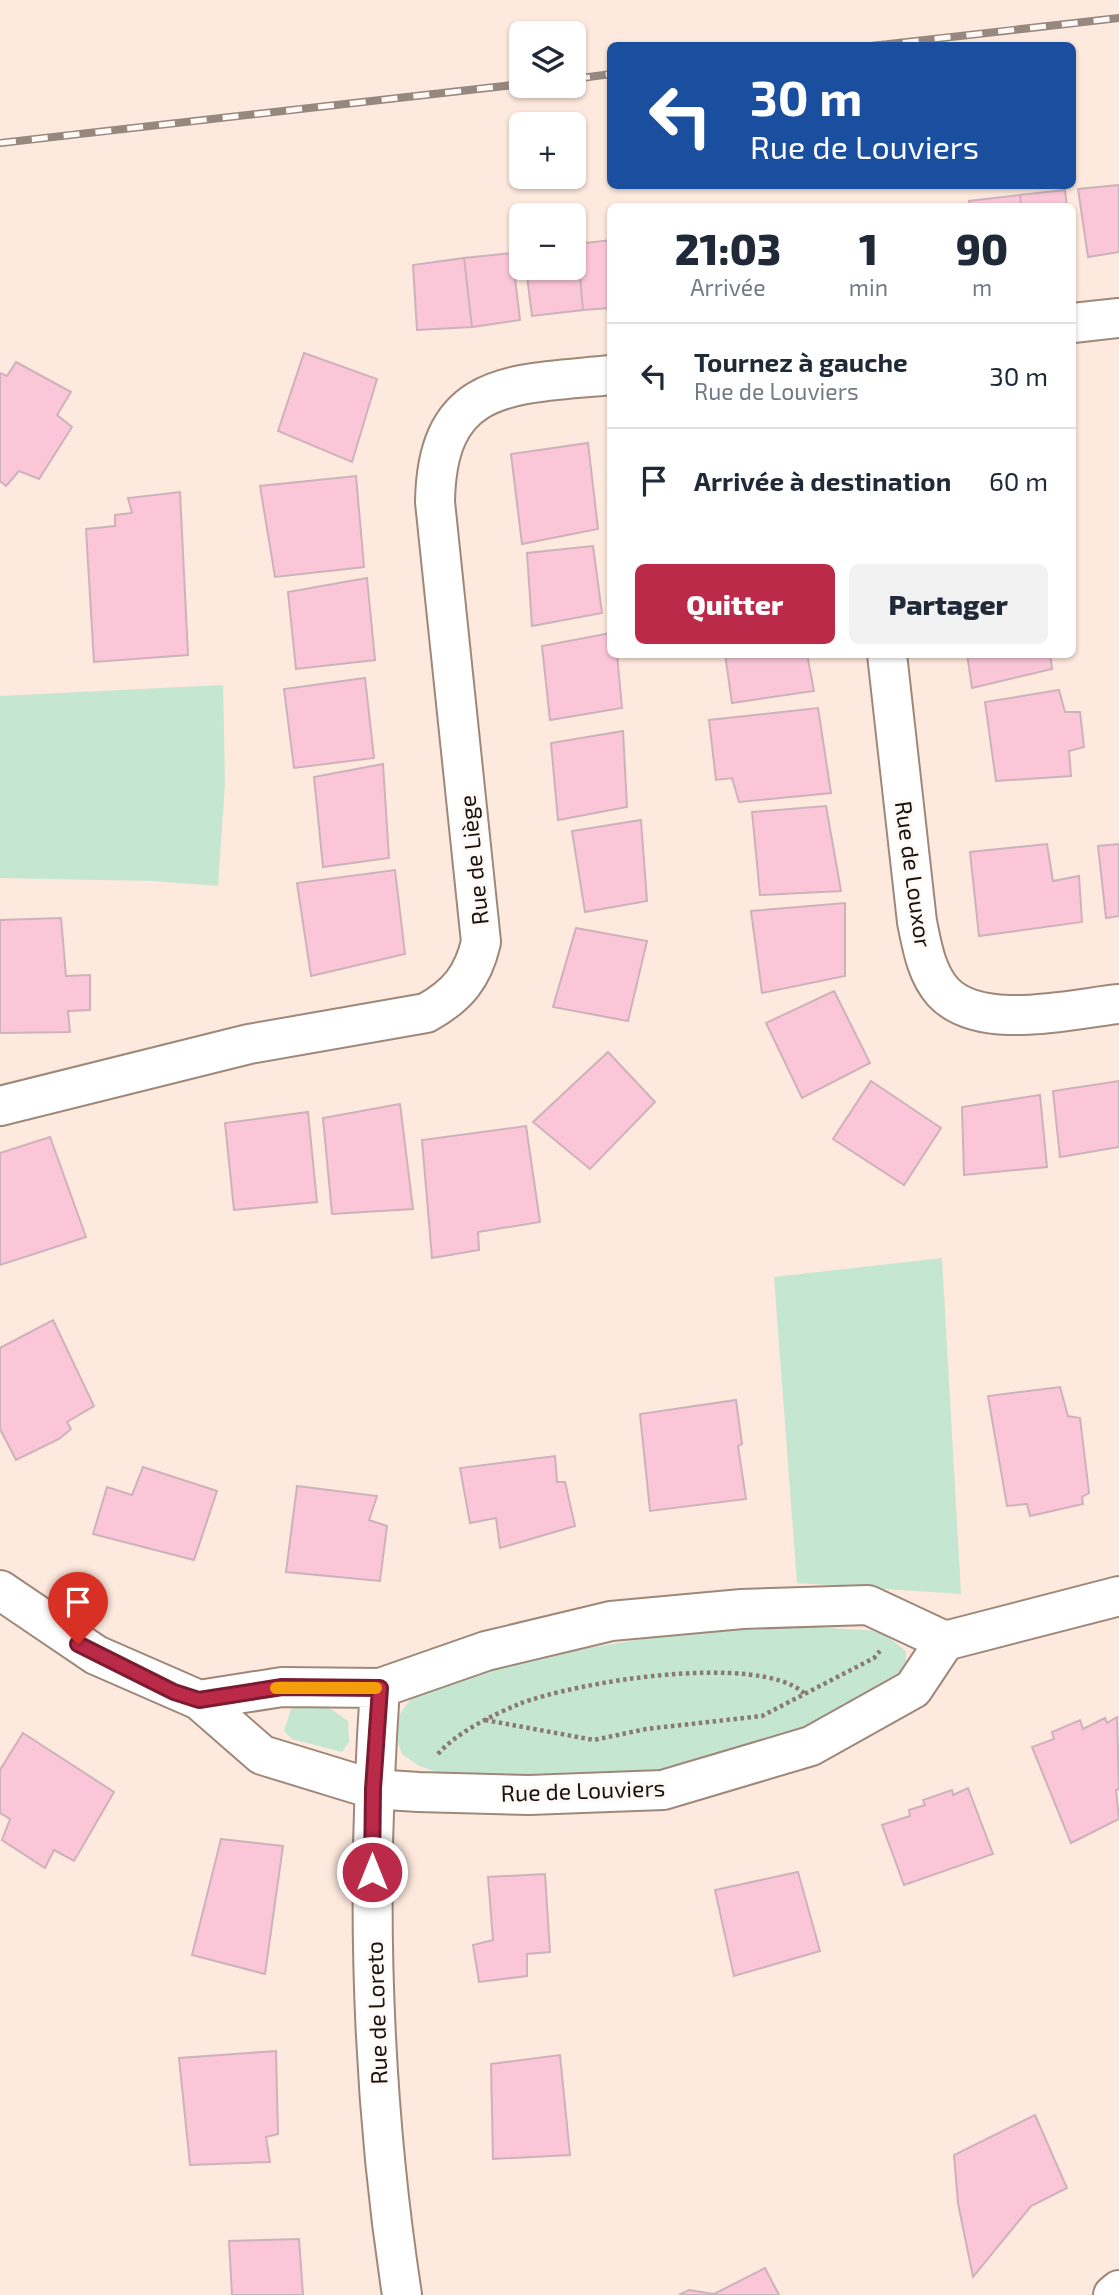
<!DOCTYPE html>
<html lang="fr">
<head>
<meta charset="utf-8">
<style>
  :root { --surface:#fff; --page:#f2f2f3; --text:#1f2937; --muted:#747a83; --line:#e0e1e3; --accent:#bb2a48 }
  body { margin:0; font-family:"Exo 2",sans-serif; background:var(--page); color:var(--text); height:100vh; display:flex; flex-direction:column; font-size:26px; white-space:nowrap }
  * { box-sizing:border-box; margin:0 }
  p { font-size:23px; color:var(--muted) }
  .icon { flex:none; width:38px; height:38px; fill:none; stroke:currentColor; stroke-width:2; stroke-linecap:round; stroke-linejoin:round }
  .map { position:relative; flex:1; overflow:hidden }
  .panel { position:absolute; left:607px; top:203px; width:469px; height:455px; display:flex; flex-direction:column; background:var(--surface); border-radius:10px; box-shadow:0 2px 5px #0004 }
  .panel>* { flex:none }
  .hud { position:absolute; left:607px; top:42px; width:469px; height:147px; border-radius:10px; box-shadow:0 2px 5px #0004; background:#1a4fa0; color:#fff; overflow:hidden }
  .buttons { position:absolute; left:509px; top:21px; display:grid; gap:14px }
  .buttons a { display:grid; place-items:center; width:77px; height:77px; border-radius:10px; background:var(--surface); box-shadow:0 2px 5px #0004; font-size:35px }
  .pin { position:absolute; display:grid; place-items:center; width:60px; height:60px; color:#fff; margin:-72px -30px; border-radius:50% 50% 50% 0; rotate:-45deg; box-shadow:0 0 7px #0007 }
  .pin .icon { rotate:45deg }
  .me { position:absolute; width:77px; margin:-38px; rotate:0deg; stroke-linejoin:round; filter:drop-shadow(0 0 5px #0008) }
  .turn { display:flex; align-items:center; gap:24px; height:147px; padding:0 28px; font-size:32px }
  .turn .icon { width:91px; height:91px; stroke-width:2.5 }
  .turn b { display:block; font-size:49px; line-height:60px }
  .eta { display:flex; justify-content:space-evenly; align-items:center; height:119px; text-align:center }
  .eta b { font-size:42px; font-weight:800; line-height:49px }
  .cta { display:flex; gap:14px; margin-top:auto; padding:14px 28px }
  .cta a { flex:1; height:80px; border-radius:10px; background:var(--accent); color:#fff; font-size:28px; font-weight:800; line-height:80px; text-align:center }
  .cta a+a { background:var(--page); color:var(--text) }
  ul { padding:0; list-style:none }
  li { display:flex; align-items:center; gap:21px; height:105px; padding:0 28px; border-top:2px solid var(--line) }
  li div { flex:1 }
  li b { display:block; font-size:26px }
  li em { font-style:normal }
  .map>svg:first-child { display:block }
</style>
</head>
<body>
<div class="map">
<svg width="1119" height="2295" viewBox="0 0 1119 2295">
  <rect width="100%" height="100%" fill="#fde9dd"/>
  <!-- green -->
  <path fill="#c5e6d0" d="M223,685L225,784L218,886L154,881L0,878V696Z
    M942,1258L961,1594L797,1583L774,1277Z
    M815,1627L880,1631L906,1651V1674L822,1722L676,1769L501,1781L446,1775L419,1766L402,1754L395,1733L399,1715L413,1696L458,1678L541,1656L690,1631Z
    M304,1705L328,1707L348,1721L349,1742L342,1752L292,1739L284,1731L291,1709Z"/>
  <!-- building -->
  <path fill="#fcc6d9" stroke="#ceb2bb" stroke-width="2" d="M1119,185V252L1088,257L1078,189Z
    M1065,190L1067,206H1021L1020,195Z
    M1020,195L1021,206H969V201Z
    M611,240V308L583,310L577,244Z
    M577,244L583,310L532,316L526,268H574V245Z
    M512,253L520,320L472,327L464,258Z
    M464,258L472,327L417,330L413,265Z
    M304,353L377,379L352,462L278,431Z
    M16,362L71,392L57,415L72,427L39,479L19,471L6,486L0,481V373L7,376Z
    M588,443L598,529L522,544L511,454Z
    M356,476L364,567L275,577L260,486Z
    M180,492L188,655L94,662L86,529L115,526V515L132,513L128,498Z
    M593,546L602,613L532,626L527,553Z
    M367,578L375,660L296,669L288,592Z
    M611,633V654H617L622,708L550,720L542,646Z
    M725,654H807L814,691L732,703Z
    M967,654H1050L1052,669L972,688Z
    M365,678L374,758L294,768L284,689Z
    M1059,690L1065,712H1080L1084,747L1069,751L1071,776L996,781L985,702Z
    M818,708L831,793L739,802L732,778L716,780L709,720Z
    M623,731L627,807L558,820L551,743Z
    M383,764L389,858L323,867L314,777Z
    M826,806L841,891L760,895L752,812Z
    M641,820L647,901L585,912L572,831Z
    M1047,844L1053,881L1079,876L1082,922L979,936L970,852Z
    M1119,844V916L1106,918L1098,846Z
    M395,870L405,954L311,976L297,883Z
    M845,903V976L762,993L751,911Z
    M61,918L66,976L90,975V1010L68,1011L70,1032L0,1033V920Z
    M576,928L647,941L628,1021L553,1007Z
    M834,991L870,1063L802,1098L766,1023Z
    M608,1052L655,1102L590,1169L533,1122Z
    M871,1081L941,1128L904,1185L833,1139Z
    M1119,1081V1147L1060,1157L1053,1091Z
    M1040,1095L1047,1167L964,1175L962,1107Z
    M400,1104L413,1209L332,1214L323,1118Z
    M308,1112L317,1202L234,1210L225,1123Z
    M526,1126L540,1222L478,1232L479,1250L432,1258L422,1140Z
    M50,1137L86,1237L0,1265V1153Z
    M53,1320L94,1406L67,1422L71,1429L59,1439L16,1460L0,1429V1348Z
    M1060,1387L1068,1416L1080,1418L1089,1493L1082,1497L1083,1504L1030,1516L1027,1504L1007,1506L988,1396Z
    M736,1400L742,1444L738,1446L746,1499L650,1511L640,1414Z
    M555,1456L557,1482H565L575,1526L500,1548L496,1518L470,1523L460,1468Z
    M143,1467L217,1491L194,1560L93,1534L107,1487L132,1495Z
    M297,1486L377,1496L369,1520L387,1526L380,1581L286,1572Z
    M1117,1717L1119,1789L1116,1790L1119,1819L1071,1843L1032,1747L1054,1739L1052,1732L1080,1720L1083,1729L1105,1718L1107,1723Z
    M23,1733L114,1792L74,1861L54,1850L45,1868L2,1840L10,1819L0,1813V1770Z
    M968,1788L993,1854L904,1885L882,1825L910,1816L909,1810L925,1805L923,1800L952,1790L953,1795Z
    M221,1839L283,1846L265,1974L192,1955Z
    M798,1872L820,1951L734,1976L715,1890Z
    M545,1874L550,1952L527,1954V1976L479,1982L473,1945L493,1940L488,1877Z
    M276,2051L278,2134L266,2137L270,2162L190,2165L179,2058Z
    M560,2055L570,2155L493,2159L491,2064Z
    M1035,2115L1067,2188L1031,2206L973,2277L958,2203L954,2155Z
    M299,2239L303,2295H232L229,2241Z
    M765,2268L779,2295H679L689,2290L714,2294Z"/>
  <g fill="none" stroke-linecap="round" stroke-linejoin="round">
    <!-- minor casing -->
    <g stroke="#9e887a" stroke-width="42">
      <path id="minor" d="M1073,323L1119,318
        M887,654L917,922C922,946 926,973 943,992C980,1032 1070,1009 1119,1004
        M0,1106L249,1044L426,1013C457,996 473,977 481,942L435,502C437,378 513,385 611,375
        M0,1590L96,1655L199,1700L262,1755L373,1789L418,1792L529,1795L663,1790L811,1746L913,1689L945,1641
        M380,1688C366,1890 371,2094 402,2295
        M199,1700L282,1687L380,1688L486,1651L611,1621L742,1609L868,1605L945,1641L1119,1596
        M1113,2295L1119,2290"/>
    </g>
    <!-- path -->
    <path stroke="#897b72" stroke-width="4.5" stroke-dasharray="3.5 3.5" stroke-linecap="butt" d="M485,1720L594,1740L646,1729L762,1716L874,1658L880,1651
      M438,1754C457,1732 493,1715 519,1704C575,1682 757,1652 804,1693"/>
    <!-- minor -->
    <use href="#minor" stroke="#fff" stroke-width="38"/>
    <!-- rail casing -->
    <g stroke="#96887f" stroke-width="8">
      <path id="rail" d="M871,46L1119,18
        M574,79L611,74
        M0,143L522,84"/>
    </g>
    <!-- rail -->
    <use href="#rail" stroke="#fef9f6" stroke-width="5" stroke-dasharray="16" stroke-linecap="butt"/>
  </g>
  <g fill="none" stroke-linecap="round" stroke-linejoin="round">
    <!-- route casing -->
    <g stroke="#7a1b2f" stroke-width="18">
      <path id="route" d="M78,1644L174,1692L199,1700L282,1687L380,1688L373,1789L372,1872"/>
    </g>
    <!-- route -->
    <use href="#route" stroke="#bb2a48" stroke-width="12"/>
    <!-- slow -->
    <path stroke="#f59e0b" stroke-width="12" d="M276,1688H376"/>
  </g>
  <g text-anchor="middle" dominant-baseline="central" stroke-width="6" stroke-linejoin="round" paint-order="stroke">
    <!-- street labels -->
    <g font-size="23" fill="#1a120c" stroke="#fef9f6">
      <text transform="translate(473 860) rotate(-96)">Rue de Liège</text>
      <text transform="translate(914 874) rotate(82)">Rue de Louxor</text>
      <text transform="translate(583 1790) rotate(-2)">Rue de Louviers</text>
      <text transform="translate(376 2013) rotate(-92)">Rue de Loreto</text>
    </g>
  </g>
</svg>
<div class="buttons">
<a><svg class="icon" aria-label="layers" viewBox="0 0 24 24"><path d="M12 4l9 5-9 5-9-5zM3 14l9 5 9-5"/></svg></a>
<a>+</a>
<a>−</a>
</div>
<div class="pin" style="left:78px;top:1644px;background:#d93025"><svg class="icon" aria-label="arrive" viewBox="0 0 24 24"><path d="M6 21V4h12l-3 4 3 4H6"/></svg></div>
<svg class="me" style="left:372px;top:1872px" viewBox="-20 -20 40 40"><circle r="17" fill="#bb2a48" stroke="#fff" stroke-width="3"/><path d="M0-11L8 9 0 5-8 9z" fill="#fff"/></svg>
<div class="hud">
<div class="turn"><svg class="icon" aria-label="left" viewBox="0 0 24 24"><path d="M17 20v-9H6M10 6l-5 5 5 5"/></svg><div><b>30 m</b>Rue de Louviers</div></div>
</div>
<section class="panel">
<div class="eta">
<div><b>21:03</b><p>Arrivée</p></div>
<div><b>1</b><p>min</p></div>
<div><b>90</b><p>m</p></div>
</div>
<ul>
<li><svg class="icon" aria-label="left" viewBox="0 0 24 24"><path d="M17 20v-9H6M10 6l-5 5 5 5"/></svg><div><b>Tournez à gauche</b><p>Rue de Louviers</p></div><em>30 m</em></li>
<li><svg class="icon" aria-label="arrive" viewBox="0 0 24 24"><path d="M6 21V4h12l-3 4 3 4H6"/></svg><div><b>Arrivée à destination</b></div><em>60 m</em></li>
</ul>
<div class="cta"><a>Quitter</a><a>Partager</a></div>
</section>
</div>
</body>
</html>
